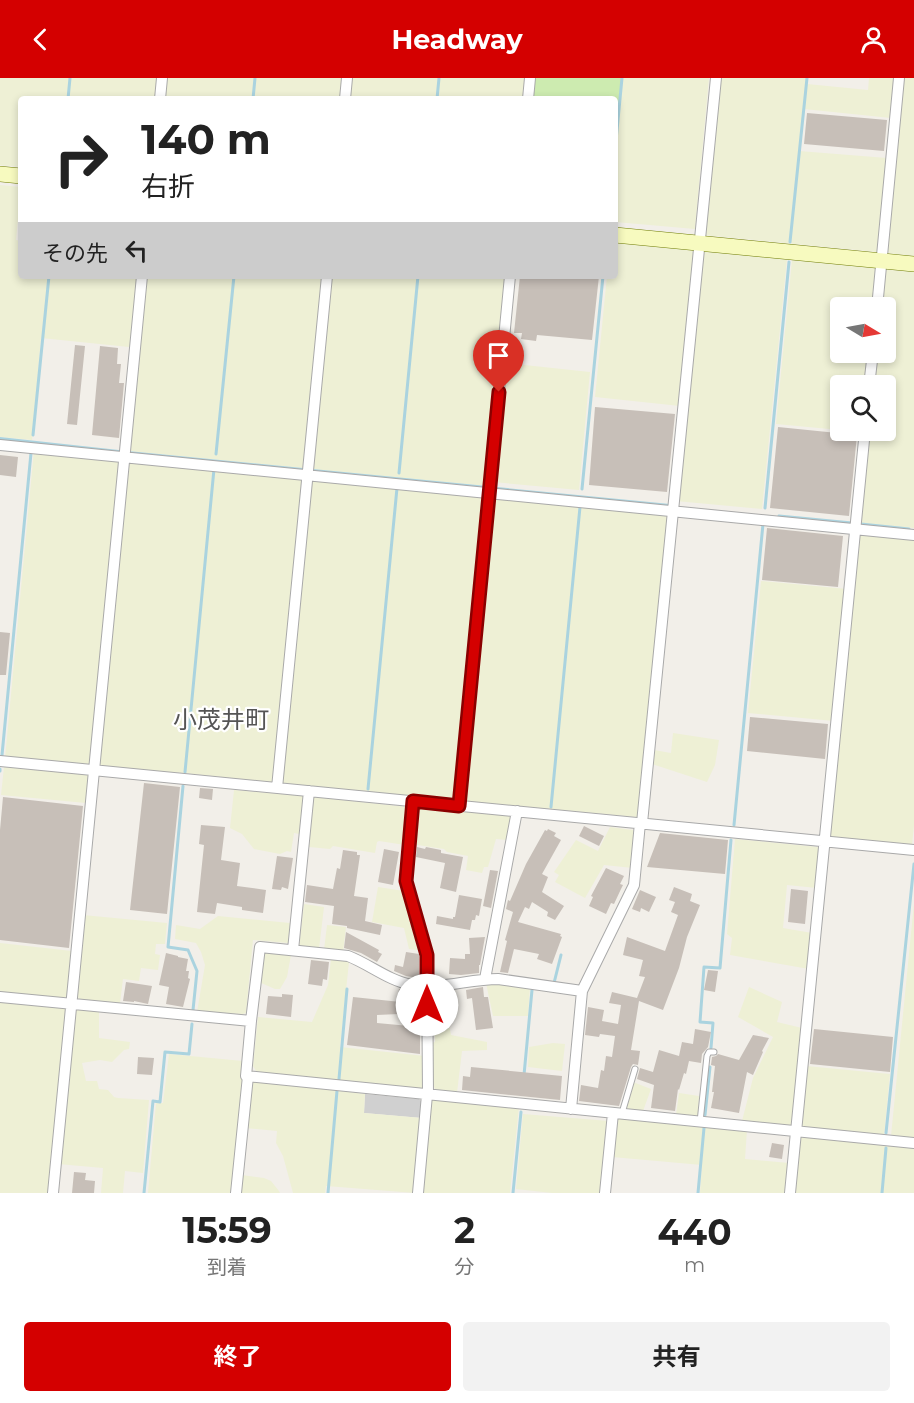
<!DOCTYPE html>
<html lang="ja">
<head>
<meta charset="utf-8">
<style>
  :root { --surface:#fff; --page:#f2f2f2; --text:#222; --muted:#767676; --accent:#d40000 }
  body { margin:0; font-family:Montserrat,"Noto Sans JP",sans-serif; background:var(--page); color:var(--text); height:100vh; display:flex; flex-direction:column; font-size:22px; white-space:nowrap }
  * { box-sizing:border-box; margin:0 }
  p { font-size:20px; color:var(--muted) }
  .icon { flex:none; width:33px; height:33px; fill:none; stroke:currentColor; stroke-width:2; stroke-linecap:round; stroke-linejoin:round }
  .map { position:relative; height:1115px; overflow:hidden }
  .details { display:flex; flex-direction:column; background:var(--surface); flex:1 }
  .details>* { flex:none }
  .top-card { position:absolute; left:18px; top:18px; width:600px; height:183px; border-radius:6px; box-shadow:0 3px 9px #0003; background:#fff; color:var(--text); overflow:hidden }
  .needle { width:39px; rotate:100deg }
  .fabs { position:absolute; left:830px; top:219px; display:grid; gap:12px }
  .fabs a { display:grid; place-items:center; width:66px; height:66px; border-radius:6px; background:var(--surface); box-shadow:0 3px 9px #0003; font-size:30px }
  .pin { position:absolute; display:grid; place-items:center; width:51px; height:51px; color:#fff; margin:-62px -26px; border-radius:50% 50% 50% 0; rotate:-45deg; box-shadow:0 0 6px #0007 }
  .pin .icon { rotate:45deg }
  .me { position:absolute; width:66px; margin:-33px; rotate:0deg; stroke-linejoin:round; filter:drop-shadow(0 0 4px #0008) }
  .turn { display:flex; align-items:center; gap:21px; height:126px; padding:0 24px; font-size:27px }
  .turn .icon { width:78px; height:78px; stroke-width:2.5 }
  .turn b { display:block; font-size:42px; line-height:51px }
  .then { display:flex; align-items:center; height:57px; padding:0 24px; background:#0003; gap:12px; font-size:22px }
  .eta { display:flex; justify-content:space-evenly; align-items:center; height:102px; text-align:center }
  .eta b { font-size:36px; font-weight:700; line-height:42px }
  .cta { display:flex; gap:12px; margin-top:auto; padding:12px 24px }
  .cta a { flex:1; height:69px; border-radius:6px; background:var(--accent); color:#fff; font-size:24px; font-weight:700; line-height:69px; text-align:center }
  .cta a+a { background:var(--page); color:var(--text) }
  header { display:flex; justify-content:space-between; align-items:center; height:78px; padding:0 24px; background:var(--accent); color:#fff; font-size:27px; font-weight:700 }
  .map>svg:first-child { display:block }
</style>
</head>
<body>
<header><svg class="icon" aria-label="back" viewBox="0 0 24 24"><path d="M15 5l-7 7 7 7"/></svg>Headway<svg class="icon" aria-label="person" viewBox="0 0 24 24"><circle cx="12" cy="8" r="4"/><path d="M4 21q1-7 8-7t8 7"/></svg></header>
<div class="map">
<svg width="914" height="1115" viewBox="0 0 914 1115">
  <rect width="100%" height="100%" fill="#f2efe9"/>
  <!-- religious -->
  <path fill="#d0d0d0" d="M365,1016L419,1021L423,1025L422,1040L364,1035Z"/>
  <!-- farmland -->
  <path fill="#eef0d5" d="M0,0H158L156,21H21V89L0,87Z
    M166,0H342L340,21H164Z
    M351,0H526L524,21H349Z
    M622,0H709L695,151L615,144V73Z
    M718,0H807V6L868,12L869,0H894L891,40L804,31L799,73L887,80L877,174L704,157Z
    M901,0H914V178L884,175Z
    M0,107L21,109L16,162L21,163V198H138L132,267L129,269L41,260L32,362L0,359Z
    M615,165L696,172L680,328L595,319L607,198H615Z
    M701,173L787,181L762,431L676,423Z
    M792,182L878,190L874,229L840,230V274L870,275L866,307L840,308V352L776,346Z
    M883,191L914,194V450L861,445L867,353L885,352V308L872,307L875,275L885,274V230L880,229Z
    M145,198H324L303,390L128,373Z
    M329,198H508L487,408L311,391Z
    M505,285L590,294L579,412L493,404Z
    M34,372L120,381L91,686L89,688L5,680Z
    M127,384L303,401L275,701L271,704L184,695L96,689Z
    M310,400L483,418L486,420L457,719L453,722L282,705Z
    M495,418L667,435L669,438L639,737L637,739L464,723L491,421Z
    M859,454L914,460V747L912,767L832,760L828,756Z
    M761,503L847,511L834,643L748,635Z
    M673,655L719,662L715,687L707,704L652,686L654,672L671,675Z
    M4,689L89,697L86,725L1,717Z
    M234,712L304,718L299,756L294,755L291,774L287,773L280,776L254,771L242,756L230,750Z
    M314,719L407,729L405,767L379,763L377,764L375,775L333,768L330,771L309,769Z
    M417,729L511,738L507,762L496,761L488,789H484L482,795L466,792L468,778L447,774L444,771L411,766Z
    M610,749L633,752L635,754L633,790L604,787L585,820L555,804L559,797L554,794L576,762L598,773Z
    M735,761L818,769L821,776L817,810L787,807L783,850L812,855L809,891L730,877L732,860L727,856Z
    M378,809L404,813L424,873L409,871L404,850L372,844Z
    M914,825V1060L891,1058Z
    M304,826L324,829L319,871L299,869Z
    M83,837L167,845L165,866H156L155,876L160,877L158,892L141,890L139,903L123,901L120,925L80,921L75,917Z
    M218,838L290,845L288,865L253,862L246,935L243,936L197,934L205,887L201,874L196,865L175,861L176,847L200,851Z
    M327,847L346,849L343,874L324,872Z
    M0,865L72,873L67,918L64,920L0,914Z
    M265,874L291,877L287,899L280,911H275L259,904L261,878Z
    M331,881L346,882L349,884L340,969L425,978L423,1012L258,996L253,988L258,939L312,944L328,907Z
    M486,905L530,909L528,938H493Z
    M749,909L782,924L777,944L802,950L793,1048L742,1043L753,1000L773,959L738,939Z
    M435,922H442L445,925L448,942L434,944L433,924Z
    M0,923L64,929L67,932L49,1115H0Z
    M75,930L99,933V960L130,964L129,971L124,972L112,984L100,982L82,985L86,1003H97L99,1011L108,1012L114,1019L118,1020L149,1022L143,1095L125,1093L123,1115H101L103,1090L58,1086Z
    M449,946L451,957L487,964V972L462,973L457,1015L438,1014L435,1011L433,1006L431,965L435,964L434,948Z
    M553,965L565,966L562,993L528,989L529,969Z
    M169,976L243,983L245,1003L232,1115H148L156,1025H163Z
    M806,988L890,996L884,1058L802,1050L800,1047Z
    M252,1002L365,1016L364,1035L422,1040L415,1115L326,1108L325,1115H293L283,1078L276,1065L277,1053L245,1050Z
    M633,1004L651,1011L643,1033L627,1031L625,1029Z
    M679,1015L699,1018L698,1037L695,1039L676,1037Z
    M434,1021L519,1029L510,1115H422L430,1024Z
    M523,1036L609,1043L602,1115H552L516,1111Z
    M616,1039L747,1052L745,1081L789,1085L786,1115H700L702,1087L612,1079Z
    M798,1059L914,1069V1115H793Z
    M242,1097L264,1100L271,1103L279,1113L280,1115H239Z"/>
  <!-- grass -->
  <path fill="#cdebb0" d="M535,0H622L618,38H615V21H533Z"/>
  <!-- water -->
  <path fill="#aad3df" d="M0,359L128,373L670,426V429L0,363Z"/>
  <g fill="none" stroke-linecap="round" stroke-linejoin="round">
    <!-- stream -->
    <path stroke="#aad3df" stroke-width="3" d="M68,21L70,0
      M253,21L255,0
      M437,21L439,0
      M615,73L622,0
      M790,164L807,0
      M33,357L49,198
      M216,376L234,198
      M399,395L418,198
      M582,411L603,198
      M765,430L789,184
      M779,438L852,445
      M861,446L909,451
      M2,677L31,375
      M0,693V691
      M185,694L214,391
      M183,708L168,869L188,872L197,893L193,932
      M368,711L397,410
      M551,729L580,429
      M734,747L763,446
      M554,905L561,877
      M711,970L713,945L700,944L704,889L720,890L731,762
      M524,997L532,912
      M339,1001L347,911
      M705,1037L710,989
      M886,1055L914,786
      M144,1115L153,1023L160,1024L165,974L189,976L192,946
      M328,1115L337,1013
      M513,1115L521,1034
      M698,1115L704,1050
      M882,1115L886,1070"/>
  </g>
  <!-- building -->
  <path fill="#c7bfb8" d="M807,35L887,42L884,73L804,66Z
    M520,198H599L592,262L537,257L536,263L521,261L522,255H514Z
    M75,267L85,268L77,347L67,346Z
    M100,268L118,270L117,286H121L119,305H124L119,360L92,357Z
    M595,329L675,336L667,414L589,407Z
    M778,349L857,357L849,438L770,430Z
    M0,377L18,379L16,399L0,397Z
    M767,450L843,458L838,509L762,502Z
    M0,554L10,555L6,597H0Z
    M750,639L828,646L825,681L747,673Z
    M144,705L180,709L167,836L130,832Z
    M200,710L213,711L212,722L199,720Z
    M3,719L83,728L69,870L0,862V752Z
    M201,747L225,749L221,782L240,785L237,808L266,812L263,835L242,832V829L217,825L215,836L197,834L204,767L199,766Z
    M584,748L604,758L599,768L579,758Z
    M548,751L556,755L554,758L561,762L542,796L548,799L542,814L564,828L555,842L547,838L548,834L532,824L529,831L525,829L518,844L561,856L560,858L562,859L552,886L537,881L539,876L514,871L508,895L500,894L507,863L505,862L513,834L506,831L508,822L510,823L526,786L545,752L547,753Z
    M660,755L728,762L725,796L647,789Z
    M417,769L425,771L426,769L441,772V775L463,779L456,814L440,810L445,785L416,779Z
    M384,771L399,774L393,807L378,804Z
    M343,772L357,774V777H360L354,818L368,820L365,843L382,847L380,857L347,850V848L332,846L334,828L305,824L307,807L333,811L337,790L340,791Z
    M277,778L293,780L288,811L282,809L281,812L272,811Z
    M606,790L624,798L620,806L623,807L621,811L614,826L611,825L606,836L589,828L593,819L591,818Z
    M490,792L498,793L491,830L483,828Z
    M674,809L692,816L690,823L700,827L687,859L679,890L663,932L639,923L631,972L640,973L638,987L633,986L631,989L619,1028L579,1023L581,1007L598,1010L601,992L604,993L606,978L612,979L615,958L600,956L599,959L585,957L588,929L604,932L602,943L618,946L621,927L609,925L612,914L637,920L645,899L639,898L643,882L623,877L627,859L665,873L678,837L671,834L675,824L669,822Z
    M791,811L808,813L805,846L788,844Z
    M640,812L656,819L649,834L641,830L640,834L632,831Z
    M459,817L482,821L479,838L476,837L475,842H472L470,852L436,846L437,838L453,841V839H455Z
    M346,854L379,872L378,874L382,876L377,884L361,875L344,870Z
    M485,859L480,887H479V895L461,897L449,896L450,880L465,881V876H470L469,860Z
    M406,874L419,876V900L406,898L394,893L395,887L403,889Z
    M166,875L178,878V879L188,881L186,893H189L188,900L190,901L183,929L166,926L169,909L159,907Z
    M311,882L329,884L327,902L323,901L322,908L308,906Z
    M708,892L718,893L715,914L704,912Z
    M126,904L152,908L148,926L134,923V924L123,923Z
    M483,909L484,919H488L493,950L476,952L472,920L467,921L466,912Z
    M399,911L420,915V935L377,937V945L420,949V976L347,967L353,919L410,925L398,918Z
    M282,916L293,917L291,939L266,936L268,918L282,919Z
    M695,951L711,954L708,969L702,976L701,985L689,983L686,996L684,995L679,1012L678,1011L675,1033L651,1030L654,1007L637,1001L640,990L653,994L659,972L679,978L682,964L693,966Z
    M814,951L893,959L890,994L810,986Z
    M753,957L769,960L762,973L763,974L753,997L747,994L739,1035L711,1030L714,1014H712L715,988L711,987L712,979L716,978L718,976L739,982Z
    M138,979L154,980L152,997L137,996Z
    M471,989L562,998L560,1022L462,1012L463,998L470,999Z
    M772,1065L784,1067L782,1081L769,1079Z
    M74,1094L86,1095L85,1102L95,1103L94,1115H72Z"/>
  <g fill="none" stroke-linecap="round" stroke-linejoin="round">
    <!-- lane casing -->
    <g stroke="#a9a9a9" stroke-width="7">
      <path id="lane" d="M622,1035L635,991
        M700,1044L707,978L709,974H714"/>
    </g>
    <!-- street casing -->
    <g stroke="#a9a9a9" stroke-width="12">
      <path id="street" d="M160,21L162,0
        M345,21L347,0
        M528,21L530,0
        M877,230L899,0
        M869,308L873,274
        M0,367L914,457
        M0,683L914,772
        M277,710L327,198
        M413,723L406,803L427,877L428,1017
        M459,728L510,198
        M642,745L716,0
        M293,872L309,713
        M485,901L517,733
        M0,919L251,943L246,998L914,1065
        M251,943L260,869L348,878C369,886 389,903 412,907C440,912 469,901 498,901L582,913
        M571,1031L582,913L634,807L640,745
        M53,1115L142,198
        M236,1115L248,998
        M418,1115L427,1017
        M605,1115L613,1035
        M790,1115L865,352"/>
    </g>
    <!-- secondary casing -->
    <g stroke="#707d05" stroke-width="16">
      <path id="secondary" d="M0,96L21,98
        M615,157L914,186"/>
    </g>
    <!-- lane -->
    <use href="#lane" stroke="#fff" stroke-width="5"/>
    <!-- street -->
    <use href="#street" stroke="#fff" stroke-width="10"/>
    <!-- secondary -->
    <use href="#secondary" stroke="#f7fabf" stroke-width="15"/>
  </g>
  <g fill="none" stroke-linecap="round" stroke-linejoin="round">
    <!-- route casing -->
    <g stroke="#8a0000" stroke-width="15">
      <path id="route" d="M427,927V877L406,803L413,723L459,728L499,314"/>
    </g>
    <!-- route -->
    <use href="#route" stroke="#d40000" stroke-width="10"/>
  </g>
  <g text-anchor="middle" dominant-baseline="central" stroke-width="4.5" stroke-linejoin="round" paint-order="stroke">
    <!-- quarter labels -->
    <g font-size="24" fill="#555" stroke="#fff">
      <text x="221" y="641">小茂井町</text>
    </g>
  </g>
</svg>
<div class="fabs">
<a><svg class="needle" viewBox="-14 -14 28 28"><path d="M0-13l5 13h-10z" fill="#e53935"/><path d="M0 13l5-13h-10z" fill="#767676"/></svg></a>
<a><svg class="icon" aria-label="search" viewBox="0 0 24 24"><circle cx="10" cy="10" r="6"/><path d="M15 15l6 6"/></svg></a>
</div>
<div class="pin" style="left:499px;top:314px;background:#d93025"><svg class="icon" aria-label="arrive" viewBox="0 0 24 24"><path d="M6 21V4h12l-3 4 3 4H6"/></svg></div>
<svg class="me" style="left:427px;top:927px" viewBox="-20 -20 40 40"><circle r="19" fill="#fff"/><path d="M0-13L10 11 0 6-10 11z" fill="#d40000"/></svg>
<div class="top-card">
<div class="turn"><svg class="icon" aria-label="right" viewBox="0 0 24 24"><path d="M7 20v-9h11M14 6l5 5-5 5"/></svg><div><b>140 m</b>右折</div></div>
<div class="then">その先<svg class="icon" aria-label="left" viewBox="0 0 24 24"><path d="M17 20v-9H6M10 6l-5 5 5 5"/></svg></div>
</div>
</div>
<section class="details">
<div class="eta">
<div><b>15:59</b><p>到着</p></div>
<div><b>2</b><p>分</p></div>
<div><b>440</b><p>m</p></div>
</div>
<div class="cta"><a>終了</a><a>共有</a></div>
</section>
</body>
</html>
